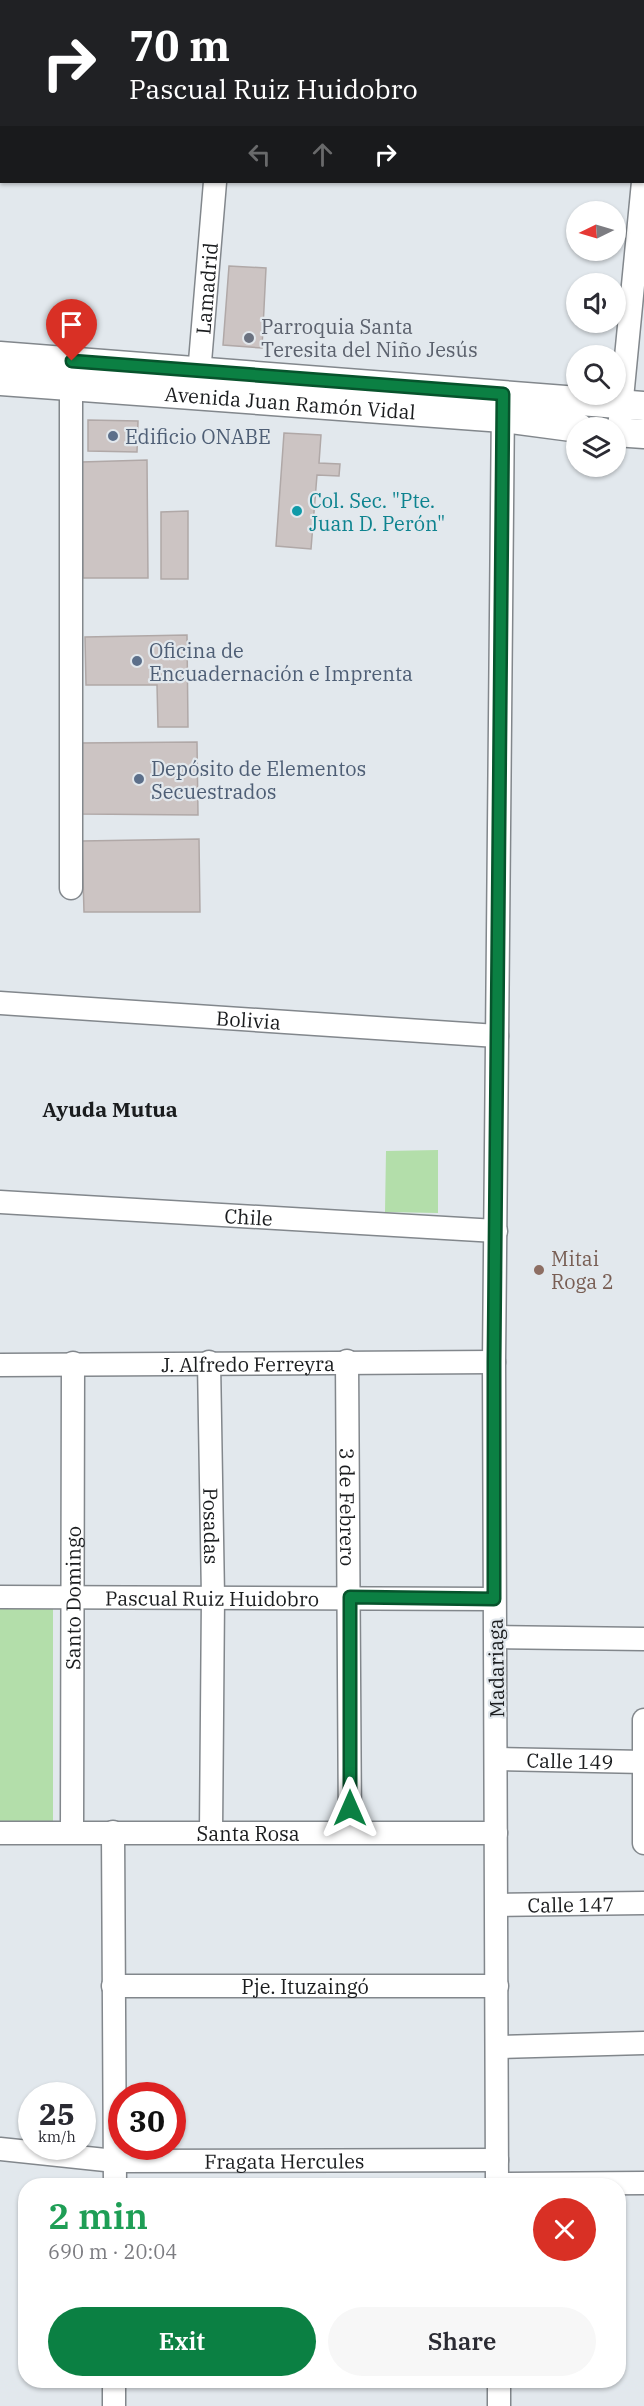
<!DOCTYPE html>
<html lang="en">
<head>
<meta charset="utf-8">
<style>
  :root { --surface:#fff; --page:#f7f7f7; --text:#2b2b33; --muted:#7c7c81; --accent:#0b8043 }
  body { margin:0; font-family:"IBM Plex Serif",serif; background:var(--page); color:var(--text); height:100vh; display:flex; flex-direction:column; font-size:22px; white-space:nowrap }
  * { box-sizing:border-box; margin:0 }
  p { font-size:20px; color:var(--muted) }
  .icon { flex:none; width:33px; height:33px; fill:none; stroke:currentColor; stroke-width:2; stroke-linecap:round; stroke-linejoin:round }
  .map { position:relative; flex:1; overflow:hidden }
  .sheet { position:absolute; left:18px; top:2178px; width:608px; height:210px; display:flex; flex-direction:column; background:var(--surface); border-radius:24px; box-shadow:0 2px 4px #0004 }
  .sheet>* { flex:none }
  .top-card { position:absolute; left:0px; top:0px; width:645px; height:183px; box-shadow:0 2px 4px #0004; background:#202124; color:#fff; overflow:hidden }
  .needle { width:39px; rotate:265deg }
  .controls { position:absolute; left:566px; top:201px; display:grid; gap:12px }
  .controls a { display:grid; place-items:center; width:60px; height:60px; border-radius:50%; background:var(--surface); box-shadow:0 2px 4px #0004; font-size:30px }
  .speed { position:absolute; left:18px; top:2082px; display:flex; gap:12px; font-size:30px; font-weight:700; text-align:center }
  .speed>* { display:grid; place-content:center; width:78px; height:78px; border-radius:50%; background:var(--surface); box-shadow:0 2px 4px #0004; line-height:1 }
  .speed small { font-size:15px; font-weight:400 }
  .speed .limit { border:9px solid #d22; background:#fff; color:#111 }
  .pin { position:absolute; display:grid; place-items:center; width:51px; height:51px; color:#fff; margin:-62px -26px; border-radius:50% 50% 50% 0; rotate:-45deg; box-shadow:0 0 6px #0007 }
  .pin .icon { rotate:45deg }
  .me { position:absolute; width:66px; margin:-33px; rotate:0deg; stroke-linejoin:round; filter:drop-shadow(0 0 4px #0008) }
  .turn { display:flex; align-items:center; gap:21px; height:126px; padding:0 30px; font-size:27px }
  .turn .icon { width:78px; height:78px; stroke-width:2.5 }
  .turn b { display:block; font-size:42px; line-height:51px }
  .lanes { display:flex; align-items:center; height:57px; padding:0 30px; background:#0003; justify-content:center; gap:30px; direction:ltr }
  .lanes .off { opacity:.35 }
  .round { display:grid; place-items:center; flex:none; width:63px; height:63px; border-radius:32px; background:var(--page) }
  .overview { display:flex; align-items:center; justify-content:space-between; height:102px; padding:0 30px }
  h1 { font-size:36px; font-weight:600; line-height:45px; color:#1e9e55 }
  .primary-button { display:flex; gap:12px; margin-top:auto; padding:12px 30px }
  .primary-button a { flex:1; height:69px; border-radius:36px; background:var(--accent); color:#fff; font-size:24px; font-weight:600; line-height:69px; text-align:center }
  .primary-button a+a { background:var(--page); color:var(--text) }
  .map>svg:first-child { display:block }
</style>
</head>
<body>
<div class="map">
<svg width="644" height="2406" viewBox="0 0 644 2406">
  <rect width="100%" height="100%" fill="#e2e8ed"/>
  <!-- green -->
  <path fill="#b3deaa" d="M438,1150V1213L385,1212L386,1151Z
    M0,1606L53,1608V1823L0,1822Z"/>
  <!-- building -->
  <path fill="#ccc4c3" stroke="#b0a8a7" stroke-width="1.5" d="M229,266L266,268L262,348L223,345Z
    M88,420L138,421L137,452L88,451Z
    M284,433L321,435L319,463L340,464L339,476L317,475L311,549L276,546Z
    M147,460L148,578H83L82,462Z
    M188,511V579H161V512Z
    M187,635L188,727H158L157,685H86L85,637Z
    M197,742L198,815L82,814L80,743Z
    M199,839L200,912H84L82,841Z"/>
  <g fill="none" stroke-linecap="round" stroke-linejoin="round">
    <!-- minor casing -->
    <g stroke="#82878c" stroke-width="25">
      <g id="minor">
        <path d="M605,0L621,2"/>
        <path d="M230,2V0"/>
        <path id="s1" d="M198,386L215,182"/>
        <path d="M71,387V888"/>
        <path d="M620,419L643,182"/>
        <path id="s2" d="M0,1003L497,1036"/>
        <path id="s3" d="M0,1202L496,1231"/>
        <path id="s4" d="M347,1361L350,1831"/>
        <path id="s5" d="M209,1362L213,1597L211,1832"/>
        <path id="s6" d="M0,1365L494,1362"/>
        <path id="s7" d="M0,1597L494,1599"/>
        <path d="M496,1637L644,1639"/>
        <path d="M644,1720V1843"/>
        <path id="s8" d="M496,1759L644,1762"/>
        <path id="s9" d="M72,1832L73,1363"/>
        <path d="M113,1832L115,2186"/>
        <path id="s10" d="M0,1833H496"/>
        <path id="s11" d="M497,1905L644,1903"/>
        <path id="s12" d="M113,1986H497"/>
        <path d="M497,2047L644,2043"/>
        <path id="s13" d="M0,2149L115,2161L497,2160"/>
        <path d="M497,2184L644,2183"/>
        <path d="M497,2186L494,1362L503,402"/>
        <path d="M499,2380V2406"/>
        <path d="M114,2406V2380"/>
      </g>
    </g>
    <!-- major casing -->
    <g stroke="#82878c" stroke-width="31">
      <g id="major">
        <path d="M0,356L644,406"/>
        <path id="s14" d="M0,381L503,418L579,428"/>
        <path d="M615,432L644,434"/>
      </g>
    </g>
    <!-- minor -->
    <use href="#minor" stroke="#fff" stroke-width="22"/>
    <!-- major -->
    <use href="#major" stroke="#fff" stroke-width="28"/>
  </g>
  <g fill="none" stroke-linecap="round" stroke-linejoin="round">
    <!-- route casing -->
    <g stroke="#07532c" stroke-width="15">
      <path id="route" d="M72,361L503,394L494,1362V1599L350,1597V1808"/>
    </g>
    <!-- route -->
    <use href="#route" stroke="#0b8043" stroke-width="10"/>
  </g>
  <!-- markers -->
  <circle fill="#6b7280" stroke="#e2e8ed" stroke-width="2" cx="249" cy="338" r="6"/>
  <g fill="#5c6f8a" stroke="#e2e8ed" stroke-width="2">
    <circle cx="113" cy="436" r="6"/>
    <circle cx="137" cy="661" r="6"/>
    <circle cx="139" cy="779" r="6"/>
  </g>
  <circle fill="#0f9aa8" stroke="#e2e8ed" stroke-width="2" cx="297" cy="511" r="6"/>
  <circle fill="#8d6e63" stroke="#e2e8ed" stroke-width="2" cx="539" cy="1270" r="6"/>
  <g text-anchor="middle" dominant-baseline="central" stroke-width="4.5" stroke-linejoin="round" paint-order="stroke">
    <!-- street labels -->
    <g font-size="20" fill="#1a1c1e" stroke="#e2e8ed">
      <text stroke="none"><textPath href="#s1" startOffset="98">Lamadrid</textPath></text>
      <text stroke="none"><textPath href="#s14" startOffset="291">Avenida Juan Ramón Vidal</textPath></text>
      <text stroke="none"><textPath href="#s2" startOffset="249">Bolivia</textPath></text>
      <text stroke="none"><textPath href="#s3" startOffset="249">Chile</textPath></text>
      <text stroke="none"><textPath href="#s6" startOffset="248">J. Alfredo Ferreyra</textPath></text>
      <text stroke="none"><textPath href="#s4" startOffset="146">3 de Febrero</textPath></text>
      <text stroke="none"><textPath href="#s5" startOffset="164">Posadas</textPath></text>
      <text stroke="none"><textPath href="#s7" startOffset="212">Pascual Ruiz Huidobro</textPath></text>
      <text stroke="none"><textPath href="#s9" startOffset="234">Santo Domingo</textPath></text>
      <text transform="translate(496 1668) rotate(-91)">Madariaga</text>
      <text stroke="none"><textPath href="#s8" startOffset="74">Calle 149</textPath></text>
      <text stroke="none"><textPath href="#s10" startOffset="248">Santa Rosa</textPath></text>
      <text stroke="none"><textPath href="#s11" startOffset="74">Calle 147</textPath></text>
      <text stroke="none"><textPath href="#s12" startOffset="192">Pje. Ituzaingó</textPath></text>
      <text stroke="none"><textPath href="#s13" startOffset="285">Fragata Hercules</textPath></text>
    </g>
    <!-- worship labels -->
    <g font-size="20" fill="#5b616d" stroke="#e2e8ed" text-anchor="start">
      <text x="261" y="326">Parroquia Santa<tspan x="261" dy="23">Teresita del Niño Jesús</tspan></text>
    </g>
    <!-- service labels -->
    <g font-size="20" fill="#4e5e75" stroke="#e2e8ed" text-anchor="start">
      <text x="125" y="436">Edificio ONABE</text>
      <text x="149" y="650">Oficina de<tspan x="149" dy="23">Encuadernación e Imprenta</tspan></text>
      <text x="151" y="768">Depósito de Elementos<tspan x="151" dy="23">Secuestrados</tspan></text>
    </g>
    <!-- culture labels -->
    <g font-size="20" fill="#0d838f" stroke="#e2e8ed" text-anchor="start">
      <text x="309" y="500">Col. Sec. "Pte.<tspan x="309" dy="23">Juan D. Perón"</tspan></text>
    </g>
    <!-- education labels -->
    <g font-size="20" fill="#785e54" stroke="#e2e8ed" text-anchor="start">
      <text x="551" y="1258">Mitai<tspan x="551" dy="23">Roga 2</tspan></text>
    </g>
    <!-- neighbourhood labels -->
    <g font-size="21" font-weight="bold" fill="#1a1c1e" stroke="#e2e8ed">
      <text x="110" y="1109">Ayuda Mutua</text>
    </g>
  </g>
</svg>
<div class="controls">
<a><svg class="needle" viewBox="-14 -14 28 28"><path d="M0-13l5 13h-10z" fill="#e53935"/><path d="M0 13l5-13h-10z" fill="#7c7c81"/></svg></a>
<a><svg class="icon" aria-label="sound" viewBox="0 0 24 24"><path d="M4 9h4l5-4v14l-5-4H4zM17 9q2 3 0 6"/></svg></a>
<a><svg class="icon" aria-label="search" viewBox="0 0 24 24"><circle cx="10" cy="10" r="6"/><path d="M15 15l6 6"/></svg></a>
<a><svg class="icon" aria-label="layers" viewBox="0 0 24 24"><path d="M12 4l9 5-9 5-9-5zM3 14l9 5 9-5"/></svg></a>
</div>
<div class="speed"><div>25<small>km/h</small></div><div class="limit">30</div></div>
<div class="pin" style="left:72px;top:361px;background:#d93025"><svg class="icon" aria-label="arrive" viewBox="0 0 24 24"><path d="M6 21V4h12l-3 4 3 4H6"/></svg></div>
<svg class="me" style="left:350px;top:1808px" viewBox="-20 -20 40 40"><path d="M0-17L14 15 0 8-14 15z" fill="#0b8043" stroke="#fff" stroke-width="4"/></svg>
<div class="top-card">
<div class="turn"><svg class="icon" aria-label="right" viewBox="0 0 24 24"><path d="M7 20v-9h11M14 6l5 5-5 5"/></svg><div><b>70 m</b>Pascual Ruiz Huidobro</div></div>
<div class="lanes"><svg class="icon off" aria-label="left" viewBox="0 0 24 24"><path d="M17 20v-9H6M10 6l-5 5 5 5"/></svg><svg class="icon off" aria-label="ahead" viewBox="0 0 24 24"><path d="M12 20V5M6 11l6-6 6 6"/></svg><svg class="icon" aria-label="right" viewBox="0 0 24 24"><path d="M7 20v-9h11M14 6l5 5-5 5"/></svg></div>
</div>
<section class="sheet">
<div class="overview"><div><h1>2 min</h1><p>690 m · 20:04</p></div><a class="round" style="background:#d93025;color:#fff"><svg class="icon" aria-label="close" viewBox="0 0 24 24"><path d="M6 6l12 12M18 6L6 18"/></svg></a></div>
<div class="primary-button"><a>Exit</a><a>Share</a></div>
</section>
</div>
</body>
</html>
